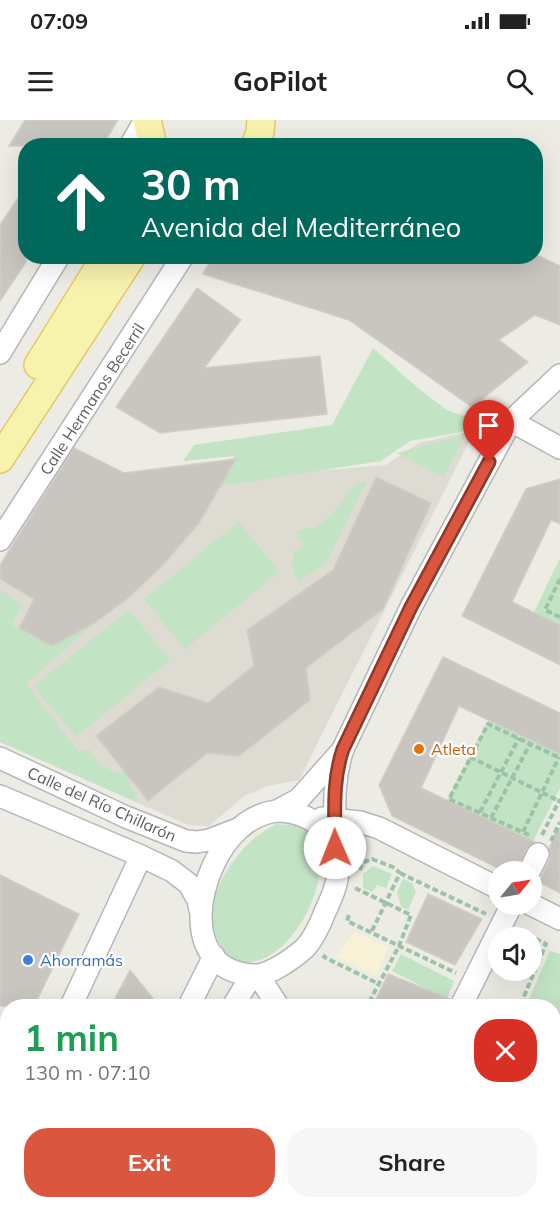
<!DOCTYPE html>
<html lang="en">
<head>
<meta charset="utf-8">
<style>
  :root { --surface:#fff; --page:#f6f6f6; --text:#222; --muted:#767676; --accent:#da563e }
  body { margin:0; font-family:Mulish,sans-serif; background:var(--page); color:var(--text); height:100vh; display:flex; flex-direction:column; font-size:22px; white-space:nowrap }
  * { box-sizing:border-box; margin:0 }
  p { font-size:20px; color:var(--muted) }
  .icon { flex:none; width:33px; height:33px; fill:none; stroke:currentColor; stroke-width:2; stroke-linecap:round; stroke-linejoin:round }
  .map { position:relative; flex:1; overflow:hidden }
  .panel { position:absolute; left:0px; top:879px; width:561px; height:210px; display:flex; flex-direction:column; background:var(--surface); border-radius:24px 24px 0 0; box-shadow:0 6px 24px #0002 }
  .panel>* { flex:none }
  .top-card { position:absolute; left:18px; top:18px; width:525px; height:126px; border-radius:24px; box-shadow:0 6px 24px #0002; background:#00695c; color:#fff; overflow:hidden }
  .needle { width:39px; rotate:60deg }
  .buttons { position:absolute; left:488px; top:741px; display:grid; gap:12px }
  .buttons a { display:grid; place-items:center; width:54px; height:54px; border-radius:50%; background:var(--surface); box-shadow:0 6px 24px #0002; font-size:30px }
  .pin { position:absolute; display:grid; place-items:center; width:51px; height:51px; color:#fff; margin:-62px -26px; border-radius:50% 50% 50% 0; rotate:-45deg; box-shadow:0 0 6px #0007 }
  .pin .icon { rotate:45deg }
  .me { position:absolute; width:66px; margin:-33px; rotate:359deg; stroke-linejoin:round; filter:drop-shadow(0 0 4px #0008) }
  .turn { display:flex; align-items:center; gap:21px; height:126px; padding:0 24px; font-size:27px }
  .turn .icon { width:78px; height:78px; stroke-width:2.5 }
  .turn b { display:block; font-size:42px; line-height:51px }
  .round { display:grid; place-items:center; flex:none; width:63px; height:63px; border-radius:24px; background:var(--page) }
  .overview { display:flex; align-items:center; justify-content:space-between; height:102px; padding:0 24px }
  h1 { font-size:36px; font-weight:700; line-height:45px; color:#1e9e55 }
  .action { display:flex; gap:12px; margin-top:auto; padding:12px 24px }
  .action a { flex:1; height:69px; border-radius:24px; background:var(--accent); color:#fff; font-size:24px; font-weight:700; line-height:69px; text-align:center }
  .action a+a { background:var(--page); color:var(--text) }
  .status { display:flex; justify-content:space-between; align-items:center; height:42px; padding:0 30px; background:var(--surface); direction:ltr }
  .status svg { height:16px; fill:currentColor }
  header { display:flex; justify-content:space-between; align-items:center; height:78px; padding:0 24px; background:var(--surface); font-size:27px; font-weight:700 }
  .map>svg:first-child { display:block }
</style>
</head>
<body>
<div class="status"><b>07:09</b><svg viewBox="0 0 49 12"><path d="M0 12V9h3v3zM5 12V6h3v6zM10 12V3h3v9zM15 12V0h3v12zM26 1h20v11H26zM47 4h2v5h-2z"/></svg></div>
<header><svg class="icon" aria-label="menu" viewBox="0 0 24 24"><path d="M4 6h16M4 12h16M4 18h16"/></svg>GoPilot<svg class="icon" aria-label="search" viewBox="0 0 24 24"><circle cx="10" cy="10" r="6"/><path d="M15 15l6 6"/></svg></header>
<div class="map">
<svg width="560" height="1089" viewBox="0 0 560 1089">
  <rect width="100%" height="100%" fill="#edece4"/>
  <!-- education -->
  <path fill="#dddbd2" d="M475,310L299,660L268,666L244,676L209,706L188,705L0,622V445L73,328L125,353L236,339L291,353L386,345L419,323Z"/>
  <!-- green -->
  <path fill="#c3e3c5" d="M373,228L420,270L447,290L470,298L462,312L410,321L381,341L221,366L234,336L183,341L194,325L332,305Z
    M466,314L444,357L397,333Z
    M367,361L325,444L300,461C291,452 292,444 294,431L304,426L297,419V411L316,407L334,393L354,365Z
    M239,402L279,452L185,529L144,479Z
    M560,438V505L534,492Z
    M0,469L22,485L11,505L52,526L94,503L26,564L79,632L89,629C99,644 106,653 125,652L139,683L0,622Z
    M129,490L170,540L76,617L33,566Z
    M488,600L560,634V668L533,721L446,681L470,637Z
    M277,704C283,705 290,704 295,706C350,721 304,836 251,842C239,844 230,838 223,830C190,790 237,721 277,704Z
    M373,746L392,754L386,768L377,765L372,772L363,768V754Z
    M403,759L412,763L416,772L408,790L401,787L397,772Z
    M550,831L560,834V1001L554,998V886H526Z
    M401,834L454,861L447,879L392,851Z
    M379,1082H439L436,1089H376Z"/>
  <!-- sand -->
  <path fill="#f7f2d5" d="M354,811L388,828L376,855L336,837Z"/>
  <!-- building -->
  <path fill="#c9c6c1" stroke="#d1cec3" stroke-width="1.5" d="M25,0H118L102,26H9Z
    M26,66V142L0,181V105Z
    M213,136H539L560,146V205L535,195L499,220L528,242L472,287L349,200L203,154Z
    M197,168L241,200L204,248L320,236L327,294L160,313L116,287Z
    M74,328L124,353L236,339L199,403L164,444L127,479L94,503L52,526L19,508L34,479L0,459V445Z
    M376,357L431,383L383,489L306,548L310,580L239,636L207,633L148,681L96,616L159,567L208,583L254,545L247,510L333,450Z
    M560,359V404L551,400L512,482L560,505V545L462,496L526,369Z
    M443,537L560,593V634L459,586L421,668L535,722L527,728L516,752H506L392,696L379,665Z
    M557,709H560V773L539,762L550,739L549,729Z
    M0,755L79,794L34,886H0Z
    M428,774L482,799L455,845L406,822Z
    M130,850L159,886H111Z
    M388,854L450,879L448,886H373Z"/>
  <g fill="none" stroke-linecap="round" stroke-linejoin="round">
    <!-- minor casing -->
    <g stroke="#b4b6ba" stroke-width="24">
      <path id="minor" d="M130,26L145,0
        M0,233L59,136
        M511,301L560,328
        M0,420L183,136
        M0,638L126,697L186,721L197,722L209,720L238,709
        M0,676L141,736L172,751L189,764L198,780L200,790
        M276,691C310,691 339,713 338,749C338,764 331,779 325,792C320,805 314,818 305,828C296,836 286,843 275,849C268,852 262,856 253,855C174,850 198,744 240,708C250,699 263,693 276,691Z
        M277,691L299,679L339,634
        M322,698L360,702L379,708L498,768
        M335,728C335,694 332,661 343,629L411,487L511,301L560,255
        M529,752L538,734
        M530,784L560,799
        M258,855L278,886
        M71,886L141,736
        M189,886L214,836
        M233,886L252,855
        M461,886L512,784
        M0,974L8,972
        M554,1038L560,1042
        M176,1082L191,1089
        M89,1089L93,1082
        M131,1089L135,1082
        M362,1089L366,1082"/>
    </g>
    <!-- major casing -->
    <g stroke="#e5cb66" stroke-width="30">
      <path id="major" d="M147,0L153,26
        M255,26L260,12L261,0
        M38,245L106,136
        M0,339L132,136"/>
    </g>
    <!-- path -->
    <path stroke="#9cc3aa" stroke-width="4" stroke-dasharray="6 3" stroke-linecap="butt" d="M560,459L545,490L560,497
      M470,637L559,681
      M480,692L519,618
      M491,698L530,624
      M523,712L559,637
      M529,715L449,679L488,604L560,638
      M542,715L560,679
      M551,721L560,702
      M360,750L362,743L372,739L393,747L400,753L371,813
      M400,753L486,794
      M355,768L411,795L399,826L367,886
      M349,795L347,801L456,853
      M519,811L546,824L520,886
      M326,835L324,837L379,864
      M306,1082L321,1089
      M468,1082L483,1089
      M332,1089L336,1082
      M422,1089L426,1082"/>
    <!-- minor -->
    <use href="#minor" stroke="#fff" stroke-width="21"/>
    <!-- major -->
    <use href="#major" stroke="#f8f2af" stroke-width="27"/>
  </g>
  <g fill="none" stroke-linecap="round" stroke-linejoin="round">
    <!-- route casing -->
    <g stroke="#8e3828" stroke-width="15">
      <path id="route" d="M335,728C335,694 332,661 343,629L411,487L489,342"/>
    </g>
    <!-- route -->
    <use href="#route" stroke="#da563e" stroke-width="10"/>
  </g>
  <!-- markers -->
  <circle fill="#e8710a" stroke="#fff" stroke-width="2" cx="419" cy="629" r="6"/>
  <circle fill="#3f7fe0" stroke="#fff" stroke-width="2" cx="28" cy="840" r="6"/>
  <g text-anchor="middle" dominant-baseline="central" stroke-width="4.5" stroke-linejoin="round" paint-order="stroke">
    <!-- street labels -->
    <g font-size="16" fill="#5c5f63" stroke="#fff">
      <text transform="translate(92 279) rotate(-57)">Calle Hermanos Becerril</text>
      <text transform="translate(102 684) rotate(24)">Calle del Río Chillarón</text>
    </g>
    <!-- food labels -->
    <g font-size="16" fill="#c56008" stroke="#fff" text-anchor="start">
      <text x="431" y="629">Atleta</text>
    </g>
    <!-- shop labels -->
    <g font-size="16" fill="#366cbe" stroke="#fff" text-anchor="start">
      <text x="40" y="840">Ahorramás</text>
    </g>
  </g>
</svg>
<div class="buttons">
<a><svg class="needle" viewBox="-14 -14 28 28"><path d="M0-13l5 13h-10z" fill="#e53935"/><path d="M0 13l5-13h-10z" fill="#767676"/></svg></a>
<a><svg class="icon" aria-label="sound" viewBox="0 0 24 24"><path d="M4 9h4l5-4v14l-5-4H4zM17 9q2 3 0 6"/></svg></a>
</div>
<div class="pin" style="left:489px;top:342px;background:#d93025"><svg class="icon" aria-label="arrive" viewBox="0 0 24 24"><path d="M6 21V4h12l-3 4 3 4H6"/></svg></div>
<svg class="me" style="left:335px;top:728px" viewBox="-20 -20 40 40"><circle r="19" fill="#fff"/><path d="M0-13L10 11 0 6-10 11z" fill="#da563e"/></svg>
<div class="top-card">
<div class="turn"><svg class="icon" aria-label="ahead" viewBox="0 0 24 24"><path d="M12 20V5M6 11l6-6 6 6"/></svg><div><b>30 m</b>Avenida del Mediterráneo</div></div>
</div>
<section class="panel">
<div class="overview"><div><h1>1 min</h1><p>130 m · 07:10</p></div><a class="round" style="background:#d93025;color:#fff"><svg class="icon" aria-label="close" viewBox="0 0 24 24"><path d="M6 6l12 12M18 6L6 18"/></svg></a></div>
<div class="action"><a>Exit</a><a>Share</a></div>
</section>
</div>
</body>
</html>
